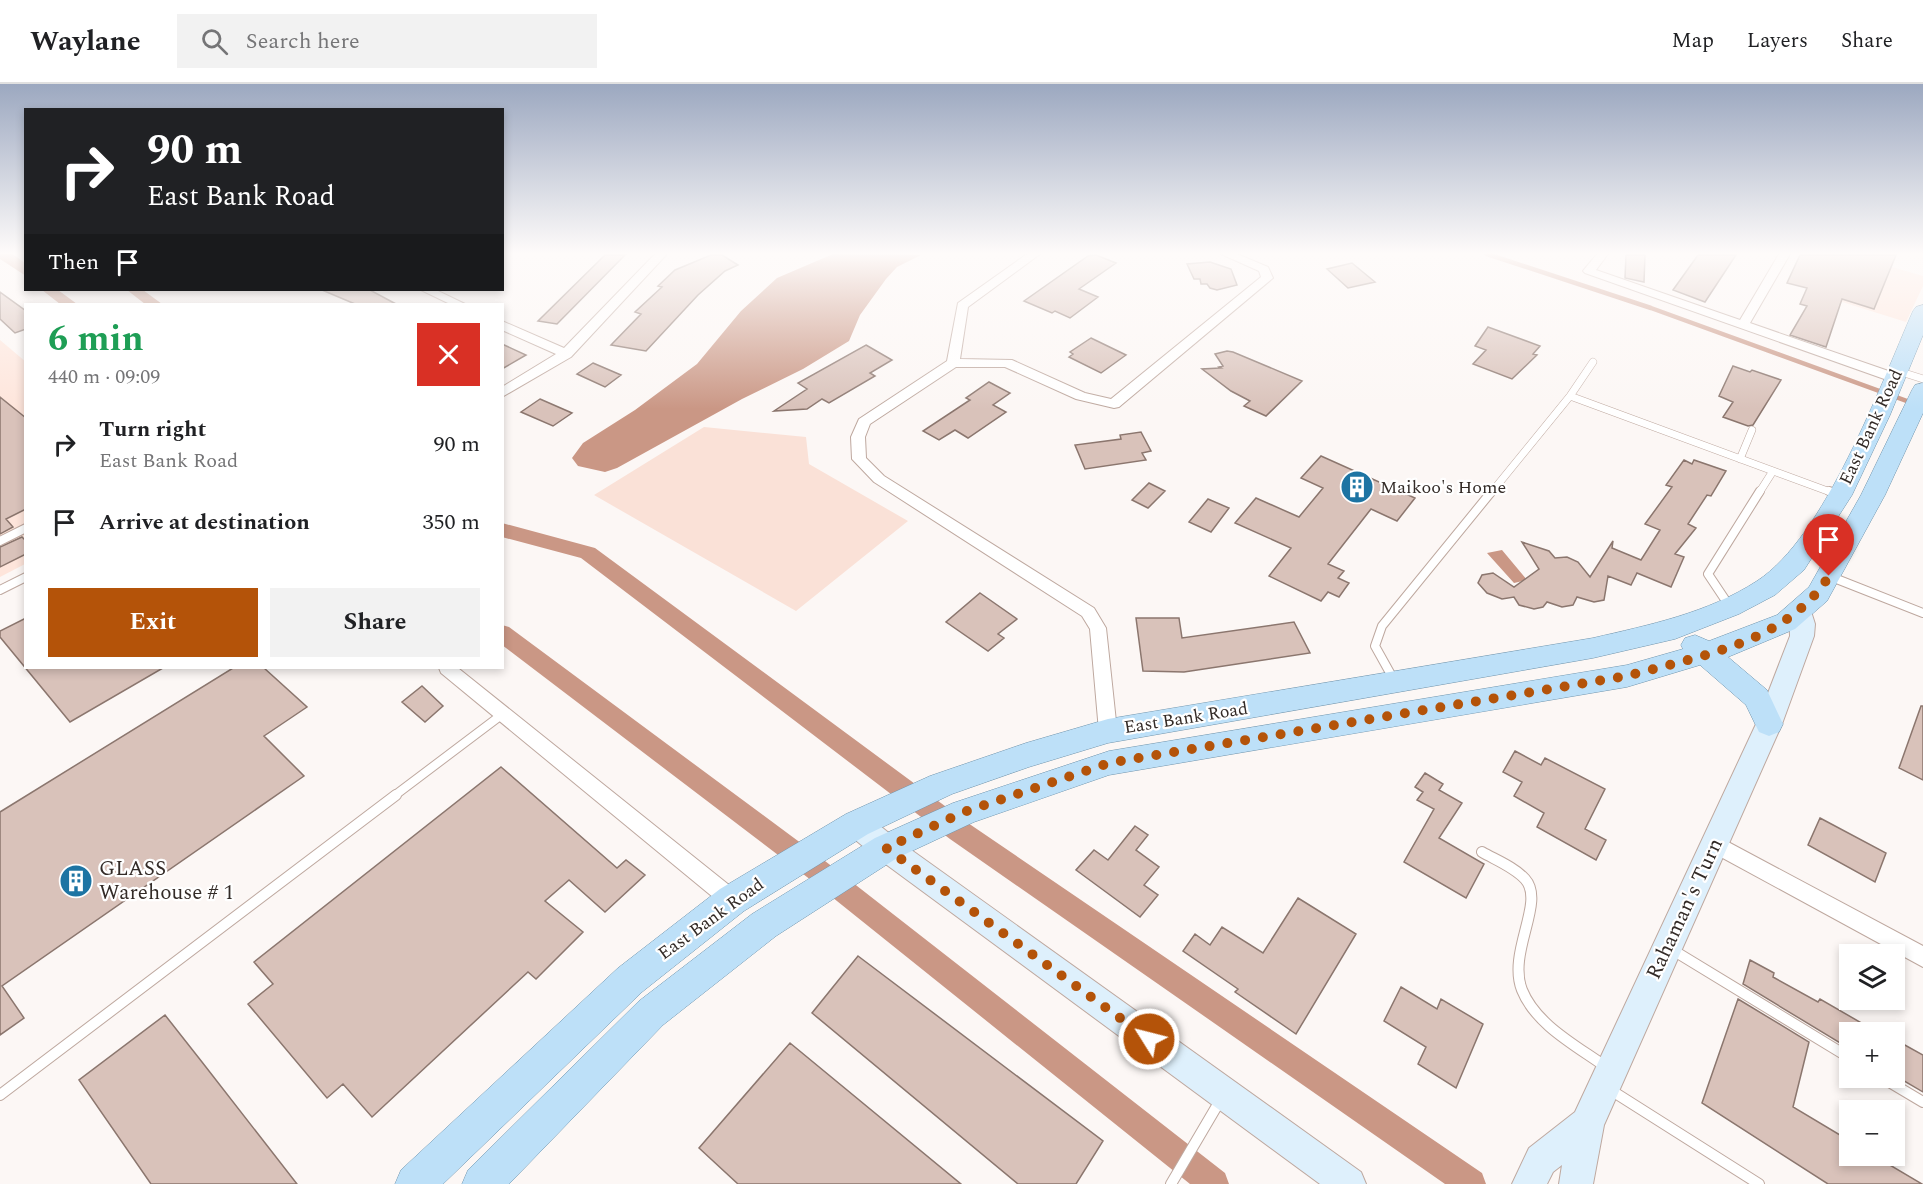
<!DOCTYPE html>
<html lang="en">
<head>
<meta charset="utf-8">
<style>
  :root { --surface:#fff; --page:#f2f2f2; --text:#202124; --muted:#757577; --line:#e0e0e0; --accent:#b45309 }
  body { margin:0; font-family:Spectral,serif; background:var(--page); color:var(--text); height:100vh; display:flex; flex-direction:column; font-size:22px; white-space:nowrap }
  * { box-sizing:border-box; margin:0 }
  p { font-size:20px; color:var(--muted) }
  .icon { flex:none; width:33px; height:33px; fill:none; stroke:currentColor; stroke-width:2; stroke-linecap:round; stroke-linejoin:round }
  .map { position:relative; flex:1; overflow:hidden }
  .details { position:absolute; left:24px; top:219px; width:480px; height:366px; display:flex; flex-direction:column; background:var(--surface); border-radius:0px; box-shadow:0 3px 9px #0003 }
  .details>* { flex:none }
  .top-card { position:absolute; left:24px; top:24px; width:480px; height:183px; border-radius:0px; box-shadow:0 3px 9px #0003; background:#202124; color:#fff; overflow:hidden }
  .controls { position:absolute; left:1839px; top:860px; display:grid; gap:12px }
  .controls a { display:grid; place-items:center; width:66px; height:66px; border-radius:0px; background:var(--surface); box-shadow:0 3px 9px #0003; font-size:30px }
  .pin { position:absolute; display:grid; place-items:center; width:51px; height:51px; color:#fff; margin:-62px -26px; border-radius:50% 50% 50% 0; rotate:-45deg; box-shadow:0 0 6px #0007 }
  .pin .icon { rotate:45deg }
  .me { position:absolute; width:66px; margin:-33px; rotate:306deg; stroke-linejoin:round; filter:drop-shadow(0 0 4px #0008) }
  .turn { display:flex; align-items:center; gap:21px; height:126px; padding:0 24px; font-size:27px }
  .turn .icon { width:78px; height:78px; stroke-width:2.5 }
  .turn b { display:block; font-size:42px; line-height:51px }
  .then { display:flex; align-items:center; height:57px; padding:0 24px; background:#0003; gap:12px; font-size:22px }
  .round { display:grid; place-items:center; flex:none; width:63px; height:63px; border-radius:0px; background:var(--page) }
  .headline { display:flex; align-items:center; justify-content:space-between; height:102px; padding:0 24px }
  h1 { font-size:36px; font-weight:700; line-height:45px; color:#1e9e55 }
  .action { display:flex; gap:12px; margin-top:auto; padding:12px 24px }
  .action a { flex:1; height:69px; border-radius:0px; background:var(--accent); color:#fff; font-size:24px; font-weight:700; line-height:69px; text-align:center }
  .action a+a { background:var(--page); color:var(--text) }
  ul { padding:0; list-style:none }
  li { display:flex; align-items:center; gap:18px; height:78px; padding:0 24px }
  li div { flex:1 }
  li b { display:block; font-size:22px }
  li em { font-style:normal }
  header { display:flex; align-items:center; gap:36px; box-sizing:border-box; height:84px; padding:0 30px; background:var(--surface); border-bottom:2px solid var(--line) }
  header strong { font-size:28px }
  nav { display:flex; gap:33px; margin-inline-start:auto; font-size:21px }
  .search { width:420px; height:54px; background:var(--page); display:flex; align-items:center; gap:15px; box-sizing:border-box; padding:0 21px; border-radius:0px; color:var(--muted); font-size:22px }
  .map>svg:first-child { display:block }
</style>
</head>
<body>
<header>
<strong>Waylane</strong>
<div class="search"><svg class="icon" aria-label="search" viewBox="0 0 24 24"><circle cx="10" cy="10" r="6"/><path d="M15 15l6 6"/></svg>Search here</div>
<nav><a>Map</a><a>Layers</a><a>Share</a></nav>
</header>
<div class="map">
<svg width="1923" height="1100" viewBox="0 0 1923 1100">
  <rect width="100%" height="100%" fill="#fcf7f5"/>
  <!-- built -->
  <path fill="#fee5db" d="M1858,173L1923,192V202L1906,238L1836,216Z
    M0,256L26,278L25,480L0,493Z"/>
  <!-- green -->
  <path fill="#fae1d7" d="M704,343L806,353L809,380L908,437L796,527L594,411Z"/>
  <!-- water -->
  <path fill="#ca9785" d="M833,170L921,171L897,183L886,195L860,231L849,257L803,285L742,315L617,384L605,388L578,382L572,374L583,359L635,326L697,280L741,227L777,194Z
    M1502,466L1527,496L1514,499L1487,469Z"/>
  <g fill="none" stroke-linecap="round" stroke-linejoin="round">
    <!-- stream -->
    <path stroke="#ca9785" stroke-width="4.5" d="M1487,170L1651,224L1923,323"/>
    <!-- canal -->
    <path fill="#ca9785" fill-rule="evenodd" d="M0,170H13L26,180V192L0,175Z
      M42,206H58L77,220H60Z
      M127,206H143L162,220H145Z
      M502,439L595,464L968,739L1482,1089L1486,1100H1445L950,755L581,474L502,453Z
      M502,541L509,543L825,777L1225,1089L1229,1100H1190L807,793L502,561Z"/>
  </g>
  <!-- building -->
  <path fill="#d9c2ba" stroke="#8b766e" stroke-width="1.5" d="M605,171H625L557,240L538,237Z
    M711,171H722L738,181L725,187L698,211L646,267L611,261L641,230L635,228L662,203L658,202L675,186Z
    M1096,171L1116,179L1079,205L1098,213L1070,234L1055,227L1052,229L1024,217L1088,172Z
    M1626,171H1645L1644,198L1625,194Z
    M1698,171H1736L1705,218L1673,206Z
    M1800,171H1896L1874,225L1842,215L1826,263L1790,251L1807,222L1800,220L1807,204L1787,199Z
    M1210,178L1231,185L1237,201L1217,206L1210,204L1207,200H1201L1200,195H1194L1187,180Z
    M1352,179L1375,198L1348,204L1327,185Z
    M322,206H370L396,220H355Z
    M0,208L26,227V245L15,249L0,235Z
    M1488,243L1540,262L1533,270L1537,271L1512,295L1473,280L1486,266L1475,262Z
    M1091,254L1126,271L1101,289L1069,273L1073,270L1070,268Z
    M502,260L526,271L502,285Z
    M866,261L892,276L870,289L875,292L829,319L822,315L807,325L774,327L807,305L798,299Z
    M1227,267L1233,268L1302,297L1266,332L1244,322L1250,317L1231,307L1202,285L1221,284L1219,283L1223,282L1215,270Z
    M593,279L621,291L605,303L577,290Z
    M1733,282L1750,288L1752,286L1781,296L1753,341L1748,342L1723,333L1733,318L1719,312Z
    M989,298L1010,309L993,321L1006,328L968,354L955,346L939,356L923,347L970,316L966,314Z
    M0,313L26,334V425L6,435L13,443L0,450Z
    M540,315L572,329L553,342L521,328Z
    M1141,348L1151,367L1142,369L1146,376L1085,385L1075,361L1121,355L1120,351Z
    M1321,372L1415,414L1397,437L1371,425L1328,480L1344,487L1338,494L1349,499L1339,513L1328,508L1321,517L1269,492L1291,464L1235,439L1256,414L1299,433L1323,404L1301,394Z
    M1684,376L1692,380L1694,376L1726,387L1711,412L1707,411L1688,440L1696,444L1675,470L1684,473L1671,503L1637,489L1631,501L1608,492L1604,516L1594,518L1577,513L1573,521L1562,523L1547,518L1543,523L1534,525L1519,521L1514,513L1502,515L1487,509L1478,499L1482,491L1493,489L1514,503L1539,485L1522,458L1549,467L1555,474L1567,473L1578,478L1590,493L1613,457L1612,464L1641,476L1660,446L1645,440L1672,403L1666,401Z
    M1149,399L1165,407L1148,424L1132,416Z
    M1208,415L1229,424L1211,448L1189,438Z
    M22,453L26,457V470L0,483V463Z
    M980,509L1017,535L998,550L1004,554L988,567L946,538Z
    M26,534V584H163L70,638L0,553V547Z
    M1136,534H1179L1182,554L1294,538L1310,569L1184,588L1143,587Z
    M233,584H264L307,623L264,652L304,692L2,902L24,934L0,951V728Z
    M422,602L443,622L425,638L402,618Z
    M1921,622H1923V696L1899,684Z
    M1515,667L1541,681L1545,674L1605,705L1585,745L1606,756L1596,776L1537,743L1544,729L1514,712L1522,698L1503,688Z
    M501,683L617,784L626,776L645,791L605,828L569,796L545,817L583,848L536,895L528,888L372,1033L343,1000L327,1014L248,920L273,900L254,878Z
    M1425,689L1443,700L1439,706L1462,719L1439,754L1484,780L1466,814L1404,778L1434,725L1417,716L1423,708L1415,703Z
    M1820,734L1886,769L1875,798L1808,761Z
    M1135,742L1148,751L1136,766L1159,783L1144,801L1158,811L1140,833L1076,786L1094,766L1108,776Z
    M1298,814L1356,850L1296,950L1235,908L1238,905L1183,867L1195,850L1210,861L1222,843L1263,869Z
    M858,872L1103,1057L1076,1100H1018L812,929Z
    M1750,876L1774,889L1773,893L1818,918L1820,915L1877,948H1850V965L1743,900Z
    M1401,903L1437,925L1441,915L1483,940L1456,1004L1418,980L1426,963L1384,937Z
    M1738,915L1809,958L1793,1023L1850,1057V1071H1873L1922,1100H1828L1702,1019Z
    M165,931L202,978L297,1100H151L79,996Z
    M1894,955L1923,971V1008L1894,991Z
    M790,959L961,1100H738L699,1064Z"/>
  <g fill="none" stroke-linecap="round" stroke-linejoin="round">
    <!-- lane-far2 casing -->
    <g stroke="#bea89f" stroke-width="8">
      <path id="lane-far2" d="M1898,287L1923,295
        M1570,312L1833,409
        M1740,375L1752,346
        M1491,409L1570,312L1593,278
        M1759,409L1773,387"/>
    </g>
    <!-- lane-far1 casing -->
    <g stroke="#bea89f" stroke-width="10">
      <path id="lane-far1" d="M1829,407L1839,411
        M0,457L26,444
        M1829,492L1923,529
        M0,506L26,493
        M1730,523L1708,490L1760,407
        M1394,596L1375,562L1382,542L1492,407
        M394,712L504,629"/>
    </g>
    <!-- lane casing -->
    <g stroke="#bea89f" stroke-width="12">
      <path id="lane" d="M1482,768C1496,776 1514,783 1525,795C1546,818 1507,868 1522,906C1536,941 1577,962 1606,983
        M1671,865L1850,974
        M1881,993L1923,1018
        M1609,1005L1759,1100
        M0,1011L396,711
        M1171,1100L1221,1015"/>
    </g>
    <!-- street casing -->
    <g stroke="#bea89f" stroke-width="2">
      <path id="street" d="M655,170H667L571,273L502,313V303L556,270L502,246V237L564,264Z
        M1027,170H1040L968,223L960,275L1012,276L1085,309L1111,315L1261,193L1259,187L1221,170H1237L1268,183L1273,194L1119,323L1114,324L1076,315L1005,283H956L870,340L865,353L866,374L884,392L1094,524L1106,544L1117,647L1114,652L1108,654L1102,652L1099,647L1090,545L1082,532L874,398L852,375L851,353L859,335L947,277L958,219Z
        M1597,170H1608L1596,186L1740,236L1779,170H1790L1750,239L1900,291L1902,294L1895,298L1890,297L1585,189L1583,187Z
        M421,206H436L465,220H450Z
        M439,584H458L739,809L742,816L739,823L732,825L725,823L441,589Z
        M1715,751L1923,862V883L1708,766L1705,760L1708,754Z"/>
    </g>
    <!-- secondary casing -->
    <g stroke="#bea89f" stroke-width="2">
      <path id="secondary" d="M1801,518L1809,521L1815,540L1814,552L1782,640L1604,1041L1593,1100H1559L1562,1081L1553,1088L1547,1100H1512L1529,1064L1575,1028L1756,640L1790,552L1789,527L1793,521Z
        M857,728L867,731L896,755L1361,1088L1366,1100H1320L876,773L847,749L843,740L847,731Z"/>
    </g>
    <!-- primary casing -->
    <g stroke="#7094ac" stroke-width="1">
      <path id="primary" d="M1923,221V251L1890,331L1852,411L1804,486L1775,511L1739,530L1675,555L1593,574L1108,659L1029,683L952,710L868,750L744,827L642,908L443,1100H395L401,1086L618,884L720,805L846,730L930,692L1026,659L1108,635L1593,554C1649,541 1708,529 1757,497C1825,453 1880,302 1913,227L1916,223Z
        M1923,299V329L1885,411L1827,517L1795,545L1728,573L1767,606L1783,640L1779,648L1769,652L1759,648L1746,621L1700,581L1627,603L1109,691L974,738L897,774L776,852L663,941L509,1100H462L468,1086L639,917L752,830L875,754L953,719L1109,667L1627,581L1683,565L1681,561L1685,554L1695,551L1709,557L1777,531L1809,503L1861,411L1912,306L1915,301Z"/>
    </g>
    <!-- lane-far2 -->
    <use href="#lane-far2" stroke="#fff" stroke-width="7"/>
    <!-- lane-far1 -->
    <use href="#lane-far1" stroke="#fff" stroke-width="8"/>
    <!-- lane -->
    <use href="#lane" stroke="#fff" stroke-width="10"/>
    <!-- street -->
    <use href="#street" fill="#fff" fill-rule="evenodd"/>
    <!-- secondary -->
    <use href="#secondary" fill="#def0fc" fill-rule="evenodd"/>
    <!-- primary -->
    <use href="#primary" fill="#bde0f8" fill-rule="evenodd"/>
  </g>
  <!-- sky -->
  <linearGradient id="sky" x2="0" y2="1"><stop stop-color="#9ca8c0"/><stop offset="0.52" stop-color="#fefbfa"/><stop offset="1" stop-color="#fefbfa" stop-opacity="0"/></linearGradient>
  <rect width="1923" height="325" fill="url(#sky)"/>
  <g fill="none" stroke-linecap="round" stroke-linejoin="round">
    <!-- route -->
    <path stroke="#b45309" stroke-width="10" stroke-dasharray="0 18" d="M1149,955L886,764L964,728L1109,679L1627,592C1699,572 1787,559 1829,492"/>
  </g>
  <!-- icons -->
  <defs>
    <g id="building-disc" transform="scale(1.725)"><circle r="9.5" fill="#1d74a3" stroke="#fff"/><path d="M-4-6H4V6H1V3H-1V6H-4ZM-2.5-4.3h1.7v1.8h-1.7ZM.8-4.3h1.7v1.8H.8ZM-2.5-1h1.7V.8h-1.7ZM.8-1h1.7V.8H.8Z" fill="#fff"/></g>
  </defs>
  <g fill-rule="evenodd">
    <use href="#building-disc" x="1357" y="403"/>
    <use href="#building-disc" x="76" y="797"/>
  </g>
  <g text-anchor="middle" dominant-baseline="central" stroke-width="4.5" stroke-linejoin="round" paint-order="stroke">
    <!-- street labels -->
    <g font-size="18" fill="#332b27" stroke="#fff">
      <text transform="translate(1871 343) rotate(-65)">East Bank Road</text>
      <text transform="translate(1186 634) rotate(-9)">East Bank Road</text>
      <text transform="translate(711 835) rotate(-36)">East Bank Road</text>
    </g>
    <!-- poi labels -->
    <g font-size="18" fill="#332b27" stroke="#fff" text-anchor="start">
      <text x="1380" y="403">Maikoo's Home</text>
    </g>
    <!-- near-poi labels -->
    <g font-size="21" fill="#332b27" stroke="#fff" text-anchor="start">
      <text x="99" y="785">GLASS<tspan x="99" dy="24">Warehouse # 1</tspan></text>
    </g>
    <!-- near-street labels -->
    <g font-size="21" fill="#332b27" stroke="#fff">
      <text transform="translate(1685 825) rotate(-65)">Rahaman's Turn</text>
    </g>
  </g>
</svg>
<div class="controls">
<a><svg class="icon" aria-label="layers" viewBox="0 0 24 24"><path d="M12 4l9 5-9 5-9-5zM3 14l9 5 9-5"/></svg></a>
<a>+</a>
<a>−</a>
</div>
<div class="pin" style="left:1829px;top:492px;background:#d93025"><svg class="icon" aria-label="arrive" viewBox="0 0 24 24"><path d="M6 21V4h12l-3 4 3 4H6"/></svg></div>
<svg class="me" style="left:1149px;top:955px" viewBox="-20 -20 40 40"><circle r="17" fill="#b45309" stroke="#fff" stroke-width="3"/><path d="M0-11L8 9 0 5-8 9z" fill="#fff"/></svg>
<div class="top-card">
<div class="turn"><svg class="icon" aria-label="right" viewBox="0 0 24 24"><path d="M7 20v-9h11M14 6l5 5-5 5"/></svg><div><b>90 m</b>East Bank Road</div></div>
<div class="then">Then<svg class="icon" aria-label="arrive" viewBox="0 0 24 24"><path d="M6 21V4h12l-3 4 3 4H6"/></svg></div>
</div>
<section class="details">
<div class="headline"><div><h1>6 min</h1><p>440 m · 09:09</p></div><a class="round" style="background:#d93025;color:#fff"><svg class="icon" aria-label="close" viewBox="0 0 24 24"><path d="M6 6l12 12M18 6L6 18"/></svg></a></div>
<ul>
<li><svg class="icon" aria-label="right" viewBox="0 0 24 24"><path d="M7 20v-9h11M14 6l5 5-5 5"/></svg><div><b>Turn right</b><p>East Bank Road</p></div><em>90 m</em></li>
<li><svg class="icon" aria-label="arrive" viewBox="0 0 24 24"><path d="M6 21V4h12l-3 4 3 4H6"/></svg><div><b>Arrive at destination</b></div><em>350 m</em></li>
</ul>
<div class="action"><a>Exit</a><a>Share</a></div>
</section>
</div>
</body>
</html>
